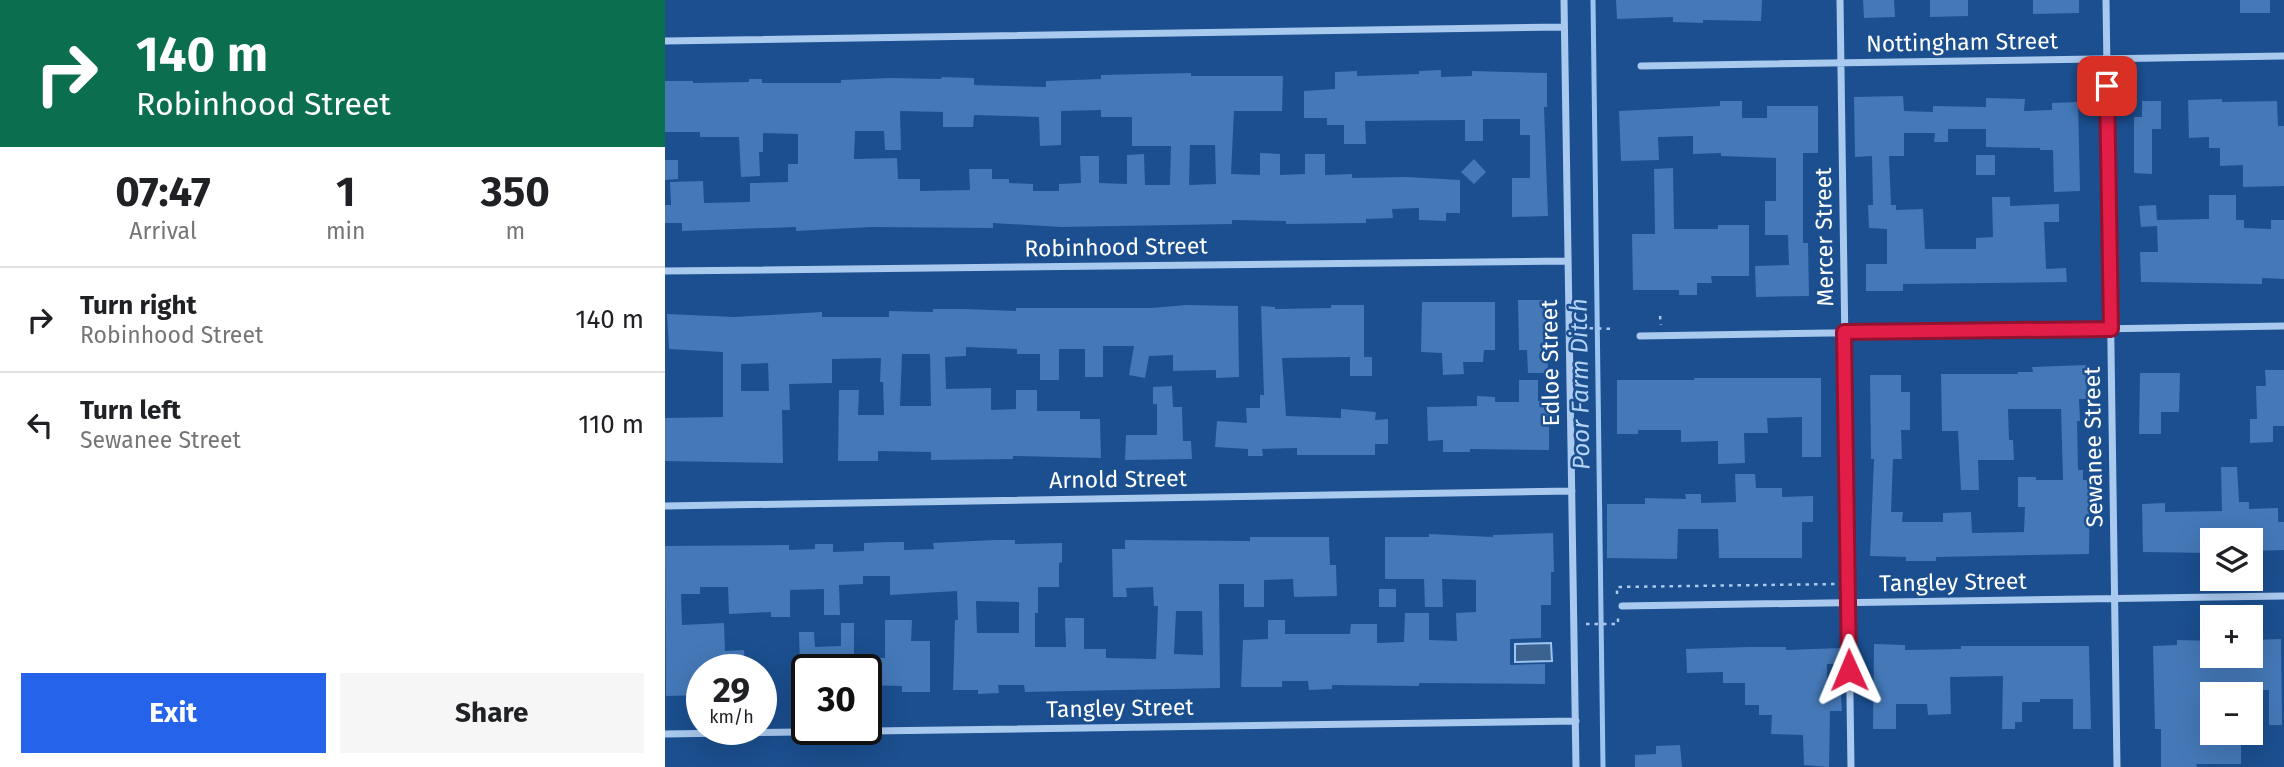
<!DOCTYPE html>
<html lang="en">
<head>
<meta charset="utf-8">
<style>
  :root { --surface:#fff; --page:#f6f6f6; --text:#202124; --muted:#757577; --line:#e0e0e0; --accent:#2563eb }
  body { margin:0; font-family:"Fira Sans",sans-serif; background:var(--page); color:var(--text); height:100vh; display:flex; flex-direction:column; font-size:26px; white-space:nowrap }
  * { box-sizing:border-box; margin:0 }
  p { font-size:23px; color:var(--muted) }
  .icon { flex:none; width:38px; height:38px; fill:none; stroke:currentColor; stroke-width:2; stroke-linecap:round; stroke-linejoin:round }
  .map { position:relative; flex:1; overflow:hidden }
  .details { display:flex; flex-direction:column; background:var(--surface); width:665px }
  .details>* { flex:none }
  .top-card { background:#0b6e4f; color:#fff; overflow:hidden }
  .tools { position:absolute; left:1535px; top:528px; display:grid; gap:14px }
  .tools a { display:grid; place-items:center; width:63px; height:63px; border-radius:0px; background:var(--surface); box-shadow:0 7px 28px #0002; font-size:35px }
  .speed { position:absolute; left:21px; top:654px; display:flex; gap:14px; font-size:35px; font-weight:700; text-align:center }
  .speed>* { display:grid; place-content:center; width:91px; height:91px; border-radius:50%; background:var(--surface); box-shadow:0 7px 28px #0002; line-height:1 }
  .speed small { font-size:18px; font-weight:400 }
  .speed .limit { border:4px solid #111; border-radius:10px; background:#fff; color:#111 }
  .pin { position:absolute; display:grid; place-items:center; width:60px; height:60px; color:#fff; margin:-30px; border-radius:14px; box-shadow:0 4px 10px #0006 }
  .me { position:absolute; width:77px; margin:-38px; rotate:359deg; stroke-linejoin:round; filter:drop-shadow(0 0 5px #0008) }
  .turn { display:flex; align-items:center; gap:24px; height:147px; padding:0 21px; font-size:32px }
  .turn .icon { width:91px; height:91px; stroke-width:2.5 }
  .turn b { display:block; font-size:49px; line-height:60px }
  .eta { display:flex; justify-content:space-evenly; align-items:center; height:119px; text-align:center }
  .eta b { font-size:42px; font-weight:700; line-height:49px }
  .button { display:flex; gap:14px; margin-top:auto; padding:14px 21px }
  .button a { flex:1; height:80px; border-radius:0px; background:var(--accent); color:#fff; font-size:28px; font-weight:700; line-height:80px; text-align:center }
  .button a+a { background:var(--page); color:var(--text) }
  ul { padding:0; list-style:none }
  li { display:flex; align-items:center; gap:21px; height:105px; padding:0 21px; border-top:2px solid var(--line) }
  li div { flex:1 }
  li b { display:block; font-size:26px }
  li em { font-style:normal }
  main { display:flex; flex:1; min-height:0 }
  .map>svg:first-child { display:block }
</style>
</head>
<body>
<main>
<section class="details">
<div class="top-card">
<div class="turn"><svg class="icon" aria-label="right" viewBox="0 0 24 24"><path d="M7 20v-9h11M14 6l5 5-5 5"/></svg><div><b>140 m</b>Robinhood Street</div></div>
</div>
<div class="eta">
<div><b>07:47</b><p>Arrival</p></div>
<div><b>1</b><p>min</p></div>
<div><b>350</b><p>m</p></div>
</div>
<ul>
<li><svg class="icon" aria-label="right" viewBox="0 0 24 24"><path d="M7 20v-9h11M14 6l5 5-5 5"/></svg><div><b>Turn right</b><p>Robinhood Street</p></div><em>140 m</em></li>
<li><svg class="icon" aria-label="left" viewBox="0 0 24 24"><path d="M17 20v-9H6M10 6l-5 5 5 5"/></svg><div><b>Turn left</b><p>Sewanee Street</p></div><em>110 m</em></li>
</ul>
<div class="button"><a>Exit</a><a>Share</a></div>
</section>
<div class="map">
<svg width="1619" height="767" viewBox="0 0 1619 767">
  <rect width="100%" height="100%" fill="#1b4f8f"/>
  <!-- water -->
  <path fill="#3c6290" stroke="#9cc4f0" stroke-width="2" d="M886,643L887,661L850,662V644Z"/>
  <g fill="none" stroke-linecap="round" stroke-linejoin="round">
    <!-- stream -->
    <path stroke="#9cc4f0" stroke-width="5" d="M928,0L938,767"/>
  </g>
  <!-- building -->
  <path fill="#4478b7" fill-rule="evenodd" d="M951,0H1097L1096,21L1038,20V23L1008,22V17L952,19Z
    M1198,0H1229L1230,17L1199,18Z
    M1265,0H1303V16L1265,17Z
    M1368,0H1414V13L1368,14Z
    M1575,0H1605V13H1575Z
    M776,70V77L807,76V71L882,73V107H879L883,216L847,217V178H865V135H855V119H818V141H800V120L700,121L701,144H679V125H662V118H639V91L670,89V72L692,71V76L754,74V71Z
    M526,73V76H618L617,111H569L566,174L595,175V153L615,154V175L640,174V154H660V175L687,174V178L742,177L795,180V213H781V221L754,220V208L727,209L728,218L701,219V223L621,224V221L567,220V224L396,227L328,223V228L206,227L131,231V227L17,231V223H0V205H6L5,182L38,181L39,203L85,202V183L123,182V164H133V134L98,133V152H94L95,176L76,177L74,137H35V132H0V81H28V83L84,82V79H97V83H176V80L226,78L276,79L277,77L309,78V85L381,87V81L436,79V75ZM436,110V117H467V146H506L505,185H480L479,154L462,155V184L434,183V156H415L416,183L394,184V191H368V184L344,183V179H327V169H304L305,190L255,191V179H233L232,158L189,159L190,131H219L220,150H236L235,111L278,112V127H308L309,115L374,117L375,146L396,145V111ZM525,145H550L551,184L524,185Z
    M1238,96L1239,111L1268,112V106L1321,107V98L1360,99L1359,111L1387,110V103L1413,102L1415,191L1389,192L1388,150H1375V148L1321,147V129H1283V142H1269L1270,133H1239V156H1224L1226,205H1231V210L1258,209L1260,249H1311V238L1328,237L1327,197H1345V206L1394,204V222H1379L1381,269L1401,268L1402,282L1238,284V291H1201V264H1222V229L1204,228L1203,205H1208L1207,156L1190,157L1189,97Z
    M1557,99V102L1612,101L1613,126H1619V186L1578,187V165L1555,166V148H1544V137L1524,138L1523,100Z
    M1055,101H1077V118H1102V106H1153V153H1138V243H1143L1144,296L1091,297L1090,266L1124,265L1123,235H1100V201H1111V158L1056,156V153L1028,154V136L993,137L994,160L956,161L954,111L1055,106Z
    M1477,101H1496V129H1487V174L1469,173V117H1477Z
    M1311,155H1330V175H1311Z
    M809,159L821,172L809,184L796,172Z
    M0,160H13V179L0,180Z
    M1008,168L1009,229H1053V225H1084V276H1046L1047,283H1032V295H1014V290H968L967,234H990L989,169Z
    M1544,195H1571V220H1579V228L1606,229V220H1619V279L1597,278V284L1476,282L1475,252H1493L1492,226L1476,227L1474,206L1491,205L1492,220L1544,219Z
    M853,300H881L883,373H863L862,350H854Z
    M757,302H830V350H819L818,362H798L799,374L778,375L777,353L756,352Z
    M522,305L573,306L574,377L551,378V370L508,371V355L484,356L480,378L464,375L469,346H438V377H420V349H394V380H375V354H352V349L301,347V356L280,357L281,389L326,388V410L351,409V390H372V411H415V419H435L436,458L348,456V459L266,460V452L213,451V461H173L174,390H194L193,415H219L218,382H215L216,358L167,359V383L124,384L125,410H117L118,463L0,461V418L58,417V352L4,349L2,314L69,317L157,312V317H224V311L268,312V309H300L351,311V308H486ZM237,354H265L266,406H235ZM103,363L104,391H76V364Z
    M666,305H699V357H707V376H685V357L617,358L621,416L676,418V409L711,412L710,420L723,419V444H710V455H632V448L597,449L598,456H583V449L550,447L552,421L582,423L581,408H595V395H599L596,306L610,307V309L666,308Z
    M1421,365L1422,399H1414L1415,421H1412L1413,470H1418V480H1425L1424,554L1271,557V561H1241V557L1205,556L1209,459H1206L1205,375H1236V392H1245V430H1236L1237,459H1228L1226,512H1238L1237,522H1278V513L1306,512L1307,533L1359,532L1360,507H1353V477H1371V480H1398L1396,409H1343L1344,440H1348L1349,460H1313L1314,490H1296L1293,431H1277L1276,374H1353V372H1368L1367,367Z
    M1600,370H1619V426H1608V442L1585,443V419H1592L1591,386H1601Z
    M1475,373H1515L1514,412H1496V434H1474Z
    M1029,378H1156V457H1137V417L1102,418L1103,433H1079L1080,463L1053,464V441L1016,442V430H973V434H952V380H1029Z
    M854,380H873V401H884V450L805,449V452H778V440L763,441L762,407L812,406V396L830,397V402H854Z
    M507,386L508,407H517L518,441H526L527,459L460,460L461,435H492V404H488V387Z
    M1556,467H1572L1574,502H1584V509L1613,508V522H1619V550L1586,551V541H1547V553L1478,552L1477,504L1500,503V512L1557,511Z
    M1070,474H1090L1091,488H1117V497L1148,496V522H1137V558H1054L1053,529H1013L1012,559L942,558V504H980V498L1021,499L1020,494H1036V503L1071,502Z
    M888,533L889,572H886V605H876V638L845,639V665L880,664V684L754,683V686L667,685V689L644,690L643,681H617V687H576L578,640L603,639V620H620V634H685L686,624H712V643L739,642L740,613H764V640L792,641L791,613L811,612V580L777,579L778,607H760L759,579H720V537H764V534L828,537V535Z
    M585,537H664L665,565H671L672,596L629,597L628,579L599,580V607H579V584H554L555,688L360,692L359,685H333L334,693L313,694V690H288L290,620H293L292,591L225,595V576H198V584L174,585L175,615H159V589L125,590V617H106V612L64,614L63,587H35V594H16L17,625L59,623L60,651L79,650L80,670H36L37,695L1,696L0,546L124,545V550L150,549V544H168V552L199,551V543L224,542H239V550L269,549L268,543L330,540H350V544L397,543V562L394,563V587H373V613H370V647H401L400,618H419V649H441V658L491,659L493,606H489L488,587L461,588L462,597H448L447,549H460V540L585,541ZM311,601L354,602V633H312ZM511,611H537L538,655L509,654Z
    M714,589H731V607H714Z
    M220,620H247L246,641H265V692H237V686L201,685V670H135L134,632H149L150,647L176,646V623H189V657L220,658Z
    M1616,639L1617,725H1604V690H1571V695H1544V738H1576V764H1531L1532,767H1496V729H1490L1488,646L1512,645V640L1547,641V656H1588V640Z
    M1209,644L1240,645V650L1296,649V646H1424L1426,729H1408V699H1375V702H1357V722H1350V729H1337L1338,676L1285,677L1286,714L1263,715L1262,704H1231V729H1208Z
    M1084,647H1121V650L1177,648L1178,664H1162V695H1176L1177,711H1165L1164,767L1139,765L1138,735L1106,734L1107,715H1094V705H1080V683H1058V672L1022,673L1021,649Z
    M1015,745L1017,767H970V755L991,754V746Z"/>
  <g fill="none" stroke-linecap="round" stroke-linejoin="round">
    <!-- path -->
    <path stroke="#a9c9ee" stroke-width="2.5" stroke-dasharray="3.5 5" stroke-linecap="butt" d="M995,316L996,325
      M916,328L950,329
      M952,594V587L1172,584
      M921,624H953V618"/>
    <!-- minor -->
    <path stroke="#a9c9ee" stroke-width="7" d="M899,0L911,767
      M1175,0L1186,767
      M1441,0L1452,767
      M0,41L899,27
      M976,66L1619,56
      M0,271L902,261
      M975,336L1619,326
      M0,506L907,491
      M957,606L1619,596
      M0,734L911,721"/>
  </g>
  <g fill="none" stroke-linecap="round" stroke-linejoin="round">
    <!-- route casing -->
    <g stroke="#92132f" stroke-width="18">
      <path id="route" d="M1184,670L1179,332L1446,329L1442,86"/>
    </g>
    <!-- route -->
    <use href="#route" stroke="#e11d48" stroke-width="12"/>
  </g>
  <g text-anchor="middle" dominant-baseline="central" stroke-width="5" stroke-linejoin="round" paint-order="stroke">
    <!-- street labels -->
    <g font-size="23" fill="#fff" stroke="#1b4f8f">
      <text transform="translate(1297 42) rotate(-1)">Nottingham Street</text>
      <text transform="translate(1159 237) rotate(-91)">Mercer Street</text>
      <text transform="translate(451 247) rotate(-1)">Robinhood Street</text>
      <text transform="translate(885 363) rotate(-91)">Edloe Street</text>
      <text transform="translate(1428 447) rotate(-91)">Sewanee Street</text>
      <text transform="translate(453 479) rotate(-1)">Arnold Street</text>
      <text transform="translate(1288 582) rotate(-1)">Tangley Street</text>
      <text transform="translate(455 708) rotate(-1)">Tangley Street</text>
    </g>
    <!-- water labels -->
    <g font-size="24" font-style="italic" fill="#b5d3f5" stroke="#1b4f8f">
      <text transform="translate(915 384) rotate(-91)">Poor Farm Ditch</text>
    </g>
  </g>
</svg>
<div class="tools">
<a><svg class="icon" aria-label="layers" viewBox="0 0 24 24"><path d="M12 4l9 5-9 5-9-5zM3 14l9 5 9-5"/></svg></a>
<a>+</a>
<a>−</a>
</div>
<div class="speed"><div>29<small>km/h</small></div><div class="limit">30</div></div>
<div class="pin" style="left:1442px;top:86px;background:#d93025"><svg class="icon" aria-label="arrive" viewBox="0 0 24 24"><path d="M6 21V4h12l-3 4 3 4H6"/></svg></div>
<svg class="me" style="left:1184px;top:670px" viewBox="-20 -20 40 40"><path d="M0-17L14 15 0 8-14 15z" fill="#e11d48" stroke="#fff" stroke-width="4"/></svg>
</div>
</main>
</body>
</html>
